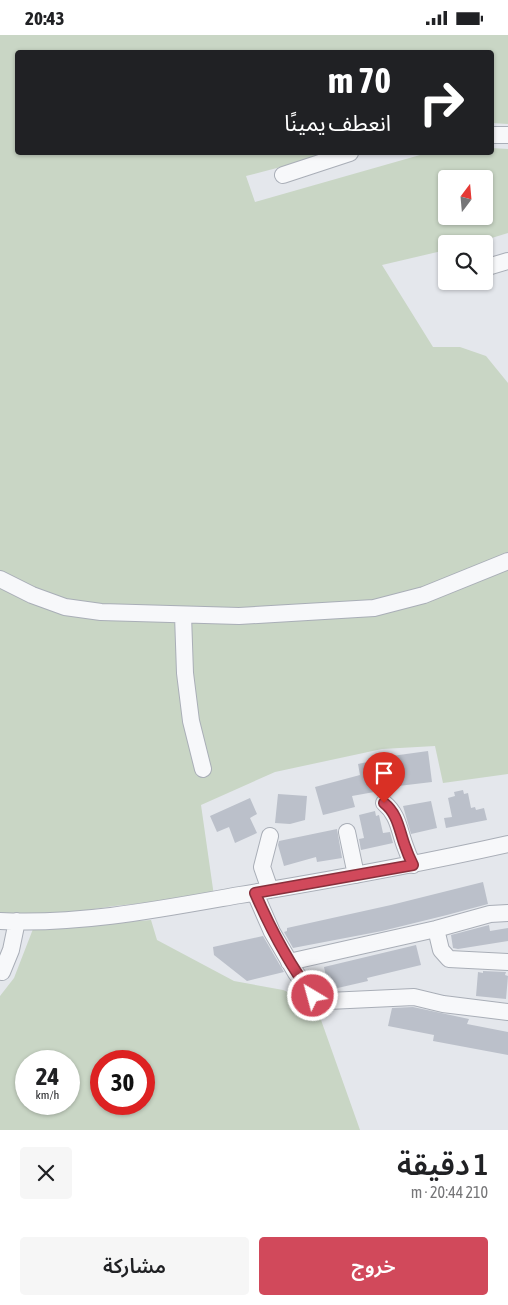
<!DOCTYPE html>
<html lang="ar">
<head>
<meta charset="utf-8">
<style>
  :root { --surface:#fff; --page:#f6f6f6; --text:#202124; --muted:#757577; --accent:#d1495b }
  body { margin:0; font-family:"Asap Condensed","Noto Sans Arabic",sans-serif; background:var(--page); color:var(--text); direction:rtl; height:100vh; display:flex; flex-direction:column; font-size:19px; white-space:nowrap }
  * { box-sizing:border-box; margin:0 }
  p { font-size:16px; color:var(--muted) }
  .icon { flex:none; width:28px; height:28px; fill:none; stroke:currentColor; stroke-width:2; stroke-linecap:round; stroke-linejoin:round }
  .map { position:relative; height:1095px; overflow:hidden; direction:ltr }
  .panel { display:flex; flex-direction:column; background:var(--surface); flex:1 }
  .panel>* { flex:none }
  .banner { position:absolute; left:15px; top:15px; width:479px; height:105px; border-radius:5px; box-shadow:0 1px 4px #0004; direction:rtl; background:#202124; color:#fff; overflow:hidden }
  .needle { width:32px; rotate:16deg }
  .buttons { position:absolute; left:438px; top:135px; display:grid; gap:10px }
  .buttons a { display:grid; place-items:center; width:55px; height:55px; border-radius:5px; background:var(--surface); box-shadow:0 1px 4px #0004; font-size:25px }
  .speed { position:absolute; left:15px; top:1015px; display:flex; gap:10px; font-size:25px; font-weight:700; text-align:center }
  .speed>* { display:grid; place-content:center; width:65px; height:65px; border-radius:50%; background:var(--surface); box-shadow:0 1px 4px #0004; line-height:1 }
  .speed small { font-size:12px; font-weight:400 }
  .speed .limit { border:8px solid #d22; background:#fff; color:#111 }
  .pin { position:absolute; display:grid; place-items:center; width:42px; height:42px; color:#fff; margin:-51px -21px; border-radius:50% 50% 50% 0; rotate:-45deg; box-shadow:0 0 5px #0007 }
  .pin .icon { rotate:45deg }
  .me { position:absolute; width:55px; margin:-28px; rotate:323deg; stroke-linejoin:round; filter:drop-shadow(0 0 4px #0008) }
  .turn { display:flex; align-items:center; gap:18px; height:105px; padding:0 20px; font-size:22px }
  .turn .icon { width:65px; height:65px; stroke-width:2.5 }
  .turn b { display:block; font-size:35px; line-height:42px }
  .round { display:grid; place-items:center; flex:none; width:52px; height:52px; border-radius:5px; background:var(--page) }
  .head { display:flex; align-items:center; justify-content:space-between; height:85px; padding:0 20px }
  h1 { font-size:30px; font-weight:600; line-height:38px }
  .cta { display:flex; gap:10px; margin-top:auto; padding:10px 20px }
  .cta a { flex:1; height:58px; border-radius:5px; background:var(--accent); color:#fff; font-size:20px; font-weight:600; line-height:58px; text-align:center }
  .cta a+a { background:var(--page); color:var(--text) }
  .status { display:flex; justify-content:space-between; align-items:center; height:35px; padding:0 25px; background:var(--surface); direction:ltr }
  .status svg { height:14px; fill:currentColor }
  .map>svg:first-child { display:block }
</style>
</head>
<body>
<div class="status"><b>20:43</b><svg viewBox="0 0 49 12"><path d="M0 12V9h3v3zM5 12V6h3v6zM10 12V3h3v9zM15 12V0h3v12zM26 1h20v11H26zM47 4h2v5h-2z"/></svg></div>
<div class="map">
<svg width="508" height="1095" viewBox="0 0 508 1095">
  <rect width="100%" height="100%" fill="#e4e7ec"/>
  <!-- green -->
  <path fill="#c9d6c5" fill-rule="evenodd" d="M0,0H508V89L491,88V18H18V118H334L246,141L255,167L427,118H491V113L508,114V198L472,209H446V215L382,230L433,312H460L486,321L508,348V739L443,748L435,711L382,714L275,737L201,770L214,861L114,871L81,876L0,881ZM446,144H484V181H446Z
    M151,885L157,905L234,946L283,955L315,968L360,1095H0V961L14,943L33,894ZM26,1026H69V1069H26ZM101,1026H144V1069H101Z"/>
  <!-- building -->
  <path fill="#bbc0ca" d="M428,716L432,747L390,752L391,754L352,761L355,772L323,780L315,752L360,740L358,729L399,720Z
    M463,755L464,759L468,758L471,773L475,772L476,775L484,773L487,785L446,793L444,783L452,782L448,763L455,761L454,757Z
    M278,759L307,761L305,785L290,789L275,788Z
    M250,763L257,779L250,783L257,798L235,808L229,792L217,797L210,781Z
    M431,766L437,793L411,799L403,771Z
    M375,776L376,781L379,780L383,798L390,797L393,808L361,815L359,804L364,803L359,780Z
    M337,794L342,823L317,827L316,822L284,831L278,810L279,806Z
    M483,847L488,869L447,880L382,896L293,913L284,897L287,896V893L391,870Z
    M489,890L490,896L508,893V906L458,914L453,913L451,900Z
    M263,901L284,937L247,946L214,920L213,912Z
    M416,910L421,930L367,943L368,946L329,955L324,932Z
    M483,936L506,937L505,940L508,941L506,964L476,961L478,937L483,938Z
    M413,972L469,984L467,989L508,997V1020L433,1006L434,1000L388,991L392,973Z"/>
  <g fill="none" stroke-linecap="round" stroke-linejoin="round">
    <!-- minor casing -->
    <g stroke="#a9aeb7" stroke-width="18">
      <path id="minor" d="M491,100H508
        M283,140L350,118
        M484,233L508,226
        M0,544L32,560L65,572L101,577L239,581L374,573L424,560L508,526
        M183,580L185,638L191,686L203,734
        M384,768C398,779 399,795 405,811C407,817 410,824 413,830
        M347,797L356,840
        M270,855L262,832L270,801
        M255,858L272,897L296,938L313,961L328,966L414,962L443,969L508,977
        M0,886C80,890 161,874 240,860C330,845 419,829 508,809
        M436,894L441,915L449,924L508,927
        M289,927L436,894L490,879L508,878
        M2,937L11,915L17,886"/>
    </g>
    <!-- minor -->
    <use href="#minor" stroke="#f7f8fa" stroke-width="16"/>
  </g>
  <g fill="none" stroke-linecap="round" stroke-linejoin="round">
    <!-- route casing -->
    <g stroke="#882f3b" stroke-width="12">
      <path id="route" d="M313,961C288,928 271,895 255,858L413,830C410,824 407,817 405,811C399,795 398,779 384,768"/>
    </g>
    <!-- route -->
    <use href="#route" stroke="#d1495b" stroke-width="9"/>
  </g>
</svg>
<div class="buttons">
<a><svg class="needle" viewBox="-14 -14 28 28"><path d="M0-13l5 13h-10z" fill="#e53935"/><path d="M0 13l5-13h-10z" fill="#757577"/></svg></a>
<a><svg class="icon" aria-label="search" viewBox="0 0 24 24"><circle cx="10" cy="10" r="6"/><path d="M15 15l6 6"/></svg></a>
</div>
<div class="speed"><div>24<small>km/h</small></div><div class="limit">30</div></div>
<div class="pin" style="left:384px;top:768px;background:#d93025"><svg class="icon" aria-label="arrive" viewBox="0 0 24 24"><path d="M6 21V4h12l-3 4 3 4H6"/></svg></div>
<svg class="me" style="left:313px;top:961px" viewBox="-20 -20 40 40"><circle r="17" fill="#d1495b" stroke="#fff" stroke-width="3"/><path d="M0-11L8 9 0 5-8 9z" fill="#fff"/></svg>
<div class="banner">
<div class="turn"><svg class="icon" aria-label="right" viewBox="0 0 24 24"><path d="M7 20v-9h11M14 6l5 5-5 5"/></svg><div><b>70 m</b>انعطف يمينًا</div></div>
</div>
</div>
<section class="panel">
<div class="head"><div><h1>1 دقيقة</h1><p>210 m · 20:44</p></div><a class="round"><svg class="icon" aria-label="close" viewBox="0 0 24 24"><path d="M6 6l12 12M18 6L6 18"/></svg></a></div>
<div class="cta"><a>خروج</a><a>مشاركة</a></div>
</section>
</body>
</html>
